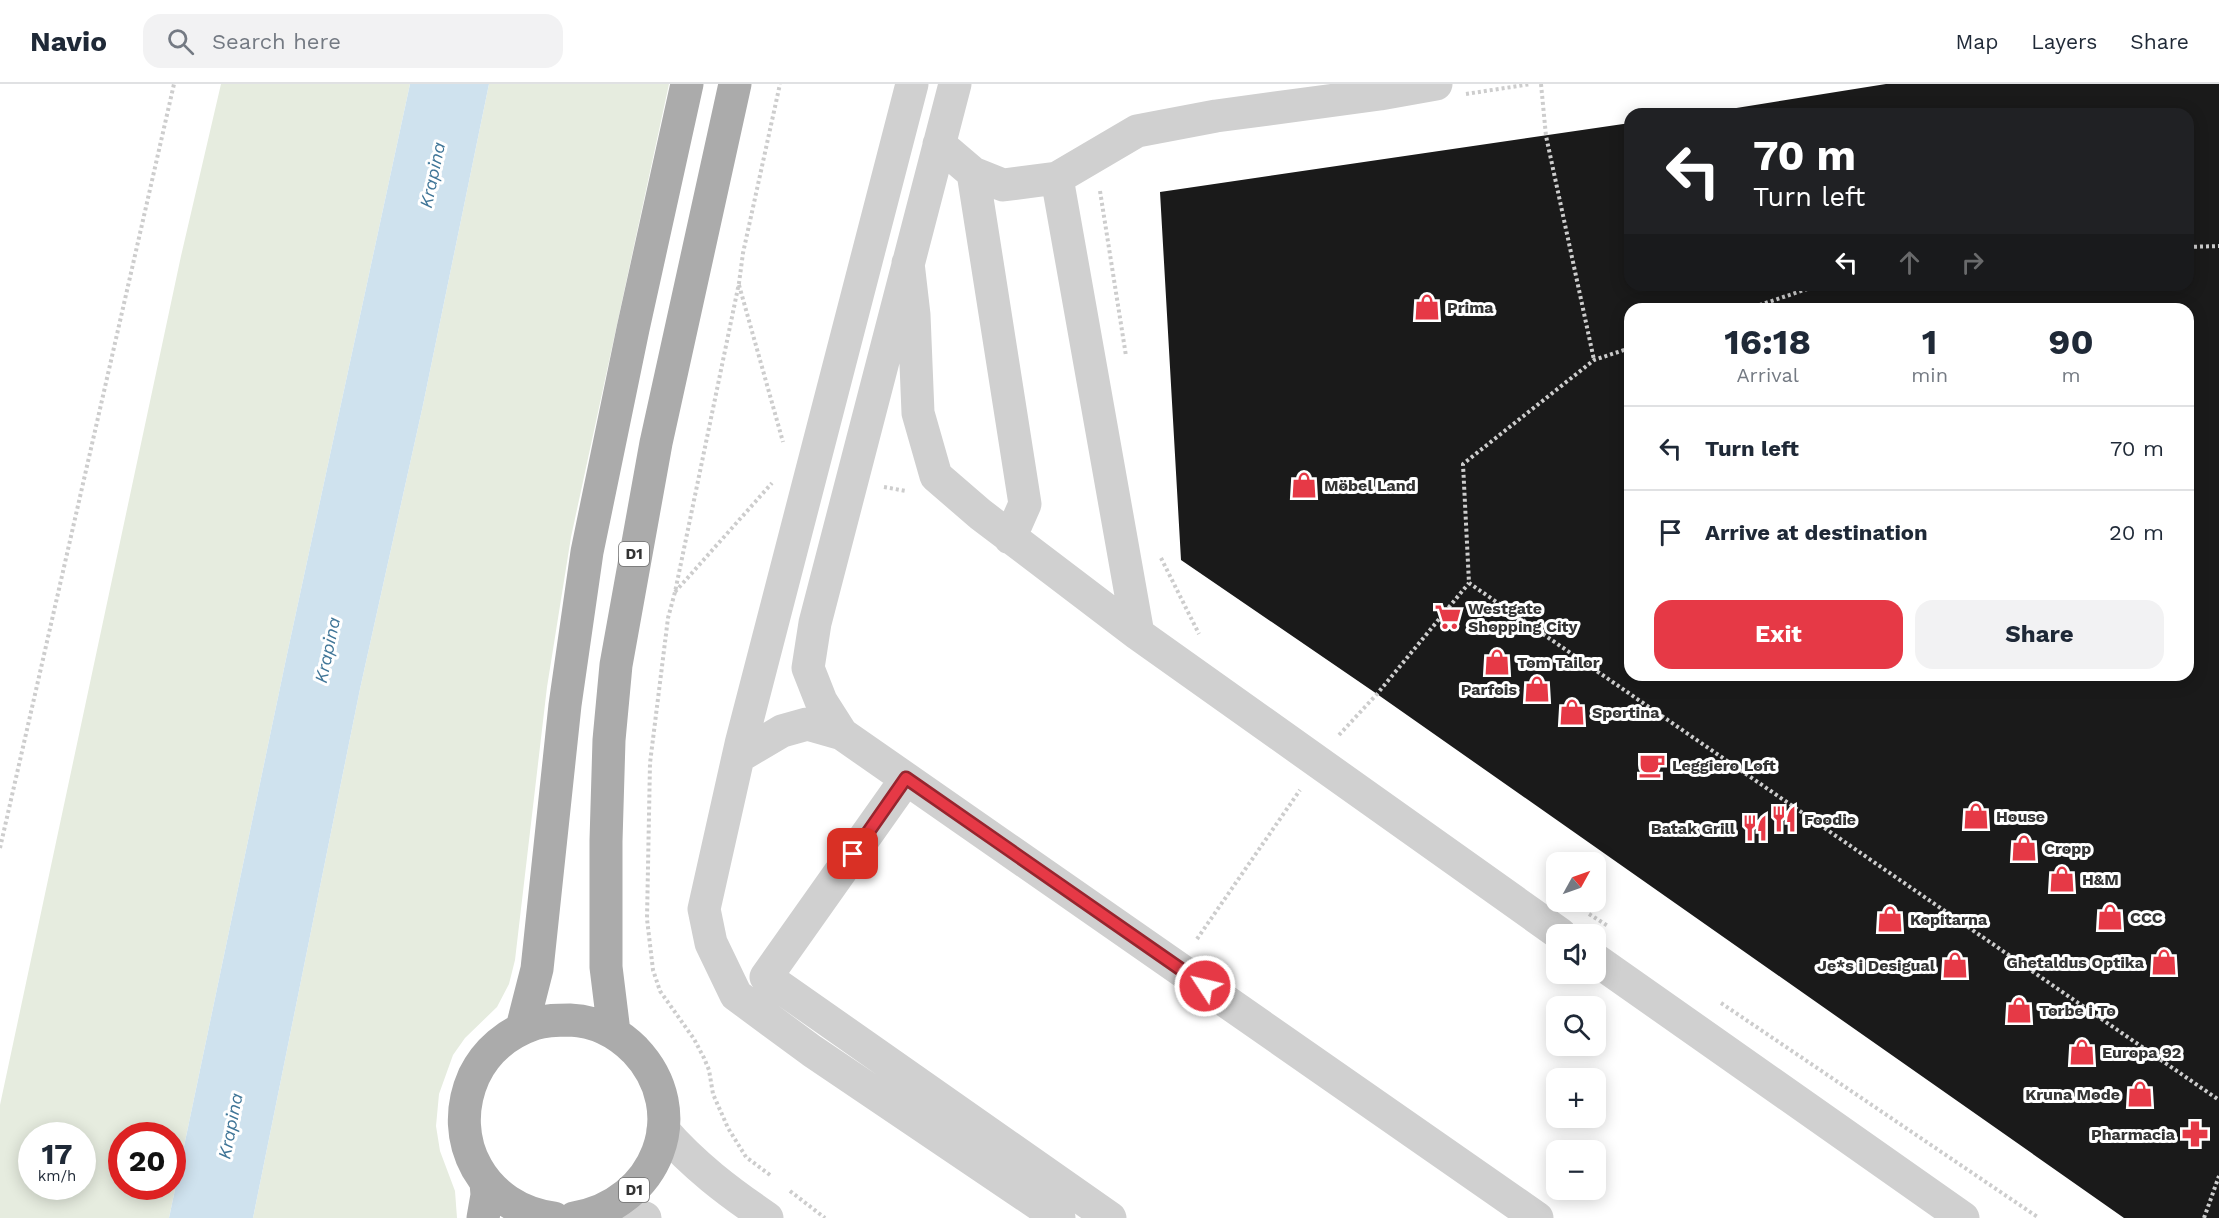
<!DOCTYPE html>
<html lang="en">
<head>
<meta charset="utf-8">
<style>
  :root { --surface:#fff; --page:#f2f2f3; --text:#1f2937; --muted:#747a83; --line:#e0e1e3; --accent:#e63946 }
  body { margin:0; font-family:"Work Sans",sans-serif; background:var(--page); color:var(--text); height:100vh; display:flex; flex-direction:column; font-size:22px; white-space:nowrap }
  * { box-sizing:border-box; margin:0 }
  p { font-size:20px; color:var(--muted) }
  .icon { flex:none; width:33px; height:33px; fill:none; stroke:currentColor; stroke-width:2; stroke-linecap:round; stroke-linejoin:round }
  .map { position:relative; flex:1; overflow:hidden }
  .sheet { position:absolute; left:1624px; top:219px; width:570px; height:378px; display:flex; flex-direction:column; background:var(--surface); border-radius:18px; box-shadow:0 3px 15px #0003 }
  .sheet>* { flex:none }
  .banner { position:absolute; left:1624px; top:24px; width:570px; height:183px; border-radius:18px; box-shadow:0 3px 15px #0003; background:#202124; color:#fff; overflow:hidden }
  .needle { width:39px; rotate:50deg }
  .buttons { position:absolute; left:1546px; top:768px; display:grid; gap:12px }
  .buttons a { display:grid; place-items:center; width:60px; height:60px; border-radius:12px; background:var(--surface); box-shadow:0 3px 15px #0003; font-size:30px }
  .speed { position:absolute; left:18px; top:1038px; display:flex; gap:12px; font-size:30px; font-weight:700; text-align:center }
  .speed>* { display:grid; place-content:center; width:78px; height:78px; border-radius:50%; background:var(--surface); box-shadow:0 3px 15px #0003; line-height:1 }
  .speed small { font-size:15px; font-weight:400 }
  .speed .limit { border:9px solid #d22; background:#fff; color:#111 }
  .pin { position:absolute; display:grid; place-items:center; width:51px; height:51px; color:#fff; margin:-26px; border-radius:12px; box-shadow:0 3px 9px #0006 }
  .me { position:absolute; width:66px; margin:-33px; rotate:305deg; stroke-linejoin:round; filter:drop-shadow(0 0 4px #0008) }
  .turn { display:flex; align-items:center; gap:21px; height:126px; padding:0 30px; font-size:27px }
  .turn .icon { width:78px; height:78px; stroke-width:2.5 }
  .turn b { display:block; font-size:42px; line-height:51px }
  .lanes { display:flex; align-items:center; height:57px; padding:0 30px; background:#0003; justify-content:center; gap:30px; direction:ltr }
  .lanes .off { opacity:.35 }
  .eta { display:flex; justify-content:space-evenly; align-items:center; height:102px; text-align:center }
  .eta b { font-size:36px; font-weight:700; line-height:42px }
  .button { display:flex; gap:12px; margin-top:auto; padding:12px 30px }
  .button a { flex:1; height:69px; border-radius:18px; background:var(--accent); color:#fff; font-size:24px; font-weight:700; line-height:69px; text-align:center }
  .button a+a { background:var(--page); color:var(--text) }
  ul { padding:0; list-style:none }
  li { display:flex; align-items:center; gap:18px; height:84px; padding:0 30px; border-top:2px solid var(--line) }
  li div { flex:1 }
  li b { display:block; font-size:22px }
  li em { font-style:normal }
  header { display:flex; align-items:center; gap:36px; box-sizing:border-box; height:84px; padding:0 30px; background:var(--surface); border-bottom:2px solid var(--line) }
  header strong { font-size:28px }
  nav { display:flex; gap:33px; margin-inline-start:auto; font-size:21px }
  .search { width:420px; height:54px; background:var(--page); display:flex; align-items:center; gap:15px; box-sizing:border-box; padding:0 21px; border-radius:18px; color:var(--muted); font-size:22px }
  .map>svg:first-child { display:block }
</style>
</head>
<body>
<header>
<strong>Navio</strong>
<div class="search"><svg class="icon" aria-label="search" viewBox="0 0 24 24"><circle cx="10" cy="10" r="6"/><path d="M15 15l6 6"/></svg>Search here</div>
<nav><a>Map</a><a>Layers</a><a>Share</a></nav>
</header>
<div class="map">
<svg width="2219" height="1134" viewBox="0 0 2219 1134">
  <rect width="100%" height="100%" fill="#fff"/>
  <!-- green -->
  <path fill="#e6ecdf" fill-rule="evenodd" d="M221,0H410L286,575L169,1134H0V1021L181,172ZM32,1052H82V1102H32ZM122,1052H172V1102H122Z
    M489,0H669L571,453L547,603L515,876L509,900L497,923L465,954L453,971L439,1010L436,1042L440,1067L455,1107L457,1134H253L360,605L423,321Z"/>
  <!-- water -->
  <path fill="#cfe2ee" d="M410,0H489L423,321L360,605L253,1134H169L286,575Z"/>
  <!-- building -->
  <path fill="#1a1a1a" fill-rule="evenodd" d="M1886,0H2219V1134H2124L1377,610L1181,476L1160,108L1630,39V201H2188V30H1699ZM1630,225H2188V591H1630Z"/>
  <g fill="none" stroke-linecap="round" stroke-linejoin="round">
    <!-- path -->
    <path stroke="#cdcdcd" stroke-width="4" stroke-dasharray="3 3" stroke-linecap="butt" d="M1541,0L1546,52L1594,276
      M1466,10L1531,0
      M1100,107L1126,272
      M2188,163L2219,162
      M739,201L783,358
      M1748,225L1813,203L1827,201
      M1630,264L1594,276L1463,380L1469,499L2219,1016
      M884,403L906,407
      M1161,474L1199,550
      M675,508L772,399
      M1339,651L1377,610L1469,499
      M0,764L174,0
      M1589,830L1608,842
      M1197,855L1300,706
      M1721,919L2039,1134
      M770,1091L746,1073L728,1044L713,1010L709,986L704,974L694,955L660,907L653,886L647,835L650,679L668,534L675,508L739,199L743,169L780,0
      M790,1107L825,1134
      M2204,1134L2219,1092"/>
    <!-- minor -->
    <path stroke="#d0d0d0" stroke-width="33" d="M912,0L741,660L704,825L711,859L736,911L812,967L1059,1134
      M939,60L973,89L1003,101L1057,94L1137,47L1216,32L1380,10L1436,0
      M973,89L1025,420L1010,454
      M1057,94L1138,550
      M908,179L914,231L918,329L936,392L980,430L1138,550L1560,850
      M842,650L821,617L808,584L815,539L955,0
      M738,673L782,647L807,640L842,650L1537,1134
      M906,695L766,893L1110,1134
      M1596,876L1963,1134
      M663,1046C693,1081 729,1108 767,1134
      M613,1122L645,1134"/>
    <!-- major -->
    <path stroke="#ababab" stroke-width="33" d="M522,944L537,885L565,621L587,468L633,245L687,0
      M614,948L606,883V757L609,656L616,581L656,359L735,0
      M483,1134L487,1111L486,1098
      M554,1134C484,1125 445,1057 474,992C486,967 508,949 534,940C546,936 558,936 570,936C595,937 617,948 635,966C694,1028 657,1120 574,1134"/>
  </g>
  <g fill="none" stroke-linecap="round" stroke-linejoin="round">
    <!-- route casing -->
    <g stroke="#96252e" stroke-width="15">
      <path id="route" d="M853,770L906,694L1205,902"/>
    </g>
    <!-- route -->
    <use href="#route" stroke="#e63946" stroke-width="10"/>
  </g>
  <!-- icons -->
  <defs>
    <g id="shop-bare" transform="scale(2.07)"><path d="M-5-2.5h2.3a2.7 3.5 0 0 1 5.4 0H5L5.5 6h-11ZM-1.5-2.5h3a1.5 2.3 0 0 0-3 0Z" fill="#e63946" stroke="#fff" stroke-width="2.5" paint-order="stroke"/></g>
    <g id="supermarket-bare" transform="scale(2.07)"><path d="M-6-5.5h2.5l.6 2H6L4.5 2H-2.5L-4.4-4H-6ZM-1.5 3.2a1.3 1.3 0 1 0 .1 0ZM3 3.2a1.3 1.3 0 1 0 .1 0Z" fill="#e63946" stroke="#fff" stroke-width="2.5" paint-order="stroke"/></g>
    <g id="cafe-bare" transform="scale(2.07)"><path d="M-5.5-4.5H6V0H3Q3 3.5 0 3.5H-2.5Q-5.5 3.5-5.5 0ZM3-3.2v2h1.7v-2ZM-6 4.5H4V6H-6Z" fill="#e63946" stroke="#fff" stroke-width="2.5" paint-order="stroke"/></g>
    <g id="restaurant-bare" transform="scale(2.07)"><path d="M-5-6h1v4h1v-4h1v4h1v-4h1v5L-1.5 .5V6h-2V.5L-5-1ZM5-6V6H3V1.5H1.5Q1.5-4 5-6Z" fill="#e63946" stroke="#fff" stroke-width="2.5" paint-order="stroke"/></g>
    <g id="pharmacy-bare" transform="scale(2.07)"><path d="M-2-6h4v4h4v4h-4v4h-4v-4h-4v-4h4Z" fill="#e63946" stroke="#fff" stroke-width="2.5" paint-order="stroke"/></g>
  </defs>
  <g fill-rule="evenodd">
    <use href="#shop-bare" x="1427" y="223"/>
    <use href="#shop-bare" x="1304" y="401"/>
    <use href="#supermarket-bare" x="1448" y="533"/>
    <use href="#shop-bare" x="1497" y="578"/>
    <use href="#shop-bare" x="1537" y="605"/>
    <use href="#shop-bare" x="1572" y="628"/>
    <use href="#cafe-bare" x="1652" y="681"/>
    <use href="#shop-bare" x="1976" y="732"/>
    <use href="#restaurant-bare" x="1784" y="735"/>
    <use href="#restaurant-bare" x="1755" y="744"/>
    <use href="#shop-bare" x="2024" y="764"/>
    <use href="#shop-bare" x="2062" y="795"/>
    <use href="#shop-bare" x="2110" y="833"/>
    <use href="#shop-bare" x="1890" y="835"/>
    <use href="#shop-bare" x="2164" y="878"/>
    <use href="#shop-bare" x="1955" y="881"/>
    <use href="#shop-bare" x="2019" y="926"/>
    <use href="#shop-bare" x="2082" y="968"/>
    <use href="#shop-bare" x="2140" y="1010"/>
    <use href="#pharmacy-bare" x="2195" y="1050"/>
  </g>
  <g text-anchor="middle" dominant-baseline="central" stroke-width="6" stroke-linejoin="round" paint-order="stroke">
    <!-- shield labels -->
    <g fill="#fff" stroke="#707070" stroke-width="1.5">
      <rect x="619" y="458" width="30" height="24" rx="4.5"/>
      <rect x="619" y="1094" width="30" height="24" rx="4.5"/>
    </g>
    <g font-size="15" font-weight="bold" fill="#333">
      <text x="634" y="470">D1</text>
      <text x="634" y="1106">D1</text>
    </g>
    <!-- poi labels -->
    <g font-size="16" font-weight="bold" fill="#333" stroke="#fff" text-anchor="start">
      <text x="1447" y="223">Prima</text>
      <text x="1324" y="401">Möbel Land</text>
      <text x="1468" y="524">Westgate<tspan x="1468" dy="18">Shopping City</tspan></text>
      <text x="1517" y="578">Tom Tailor</text>
      <text x="1517" y="605" text-anchor="end">Parfois</text>
      <text x="1592" y="628">Sportina</text>
      <text x="1672" y="681">Leggiero Loft</text>
      <text x="1996" y="732">House</text>
      <text x="1804" y="735">Foodie</text>
      <text x="1735" y="744" text-anchor="end">Batak Grill</text>
      <text x="2044" y="764">Cropp</text>
      <text x="2082" y="795">H&amp;M</text>
      <text x="2130" y="833">CCC</text>
      <text x="1910" y="835">Kopitarna</text>
      <text x="2144" y="878" text-anchor="end">Ghetaldus Optika</text>
      <text x="1935" y="881" text-anchor="end">Je*s i Desigual</text>
      <text x="2039" y="926">Torbe i To</text>
      <text x="2102" y="968">Europa 92</text>
      <text x="2120" y="1010" text-anchor="end">Kruna Mode</text>
      <text x="2175" y="1050" text-anchor="end">Pharmacia</text>
    </g>
    <!-- water labels -->
    <g font-size="18" font-style="italic" fill="#3f7597" stroke="#fff">
      <text transform="translate(432 91) rotate(-78)">Krapina</text>
      <text transform="translate(327 566) rotate(-78)">Krapina</text>
      <text transform="translate(230 1042) rotate(-79)">Krapina</text>
    </g>
  </g>
</svg>
<div class="buttons">
<a><svg class="needle" viewBox="-14 -14 28 28"><path d="M0-13l5 13h-10z" fill="#e53935"/><path d="M0 13l5-13h-10z" fill="#747a83"/></svg></a>
<a><svg class="icon" aria-label="sound" viewBox="0 0 24 24"><path d="M4 9h4l5-4v14l-5-4H4zM17 9q2 3 0 6"/></svg></a>
<a><svg class="icon" aria-label="search" viewBox="0 0 24 24"><circle cx="10" cy="10" r="6"/><path d="M15 15l6 6"/></svg></a>
<a>+</a>
<a>−</a>
</div>
<div class="speed"><div>17<small>km/h</small></div><div class="limit">20</div></div>
<div class="pin" style="left:853px;top:770px;background:#d93025"><svg class="icon" aria-label="arrive" viewBox="0 0 24 24"><path d="M6 21V4h12l-3 4 3 4H6"/></svg></div>
<svg class="me" style="left:1205px;top:902px" viewBox="-20 -20 40 40"><circle r="17" fill="#e63946" stroke="#fff" stroke-width="3"/><path d="M0-11L8 9 0 5-8 9z" fill="#fff"/></svg>
<div class="banner">
<div class="turn"><svg class="icon" aria-label="left" viewBox="0 0 24 24"><path d="M17 20v-9H6M10 6l-5 5 5 5"/></svg><div><b>70 m</b>Turn left</div></div>
<div class="lanes"><svg class="icon" aria-label="left" viewBox="0 0 24 24"><path d="M17 20v-9H6M10 6l-5 5 5 5"/></svg><svg class="icon off" aria-label="ahead" viewBox="0 0 24 24"><path d="M12 20V5M6 11l6-6 6 6"/></svg><svg class="icon off" aria-label="right" viewBox="0 0 24 24"><path d="M7 20v-9h11M14 6l5 5-5 5"/></svg></div>
</div>
<section class="sheet">
<div class="eta">
<div><b>16:18</b><p>Arrival</p></div>
<div><b>1</b><p>min</p></div>
<div><b>90</b><p>m</p></div>
</div>
<ul>
<li><svg class="icon" aria-label="left" viewBox="0 0 24 24"><path d="M17 20v-9H6M10 6l-5 5 5 5"/></svg><div><b>Turn left</b></div><em>70 m</em></li>
<li><svg class="icon" aria-label="arrive" viewBox="0 0 24 24"><path d="M6 21V4h12l-3 4 3 4H6"/></svg><div><b>Arrive at destination</b></div><em>20 m</em></li>
</ul>
<div class="button"><a>Exit</a><a>Share</a></div>
</section>
</div>
</body>
</html>
